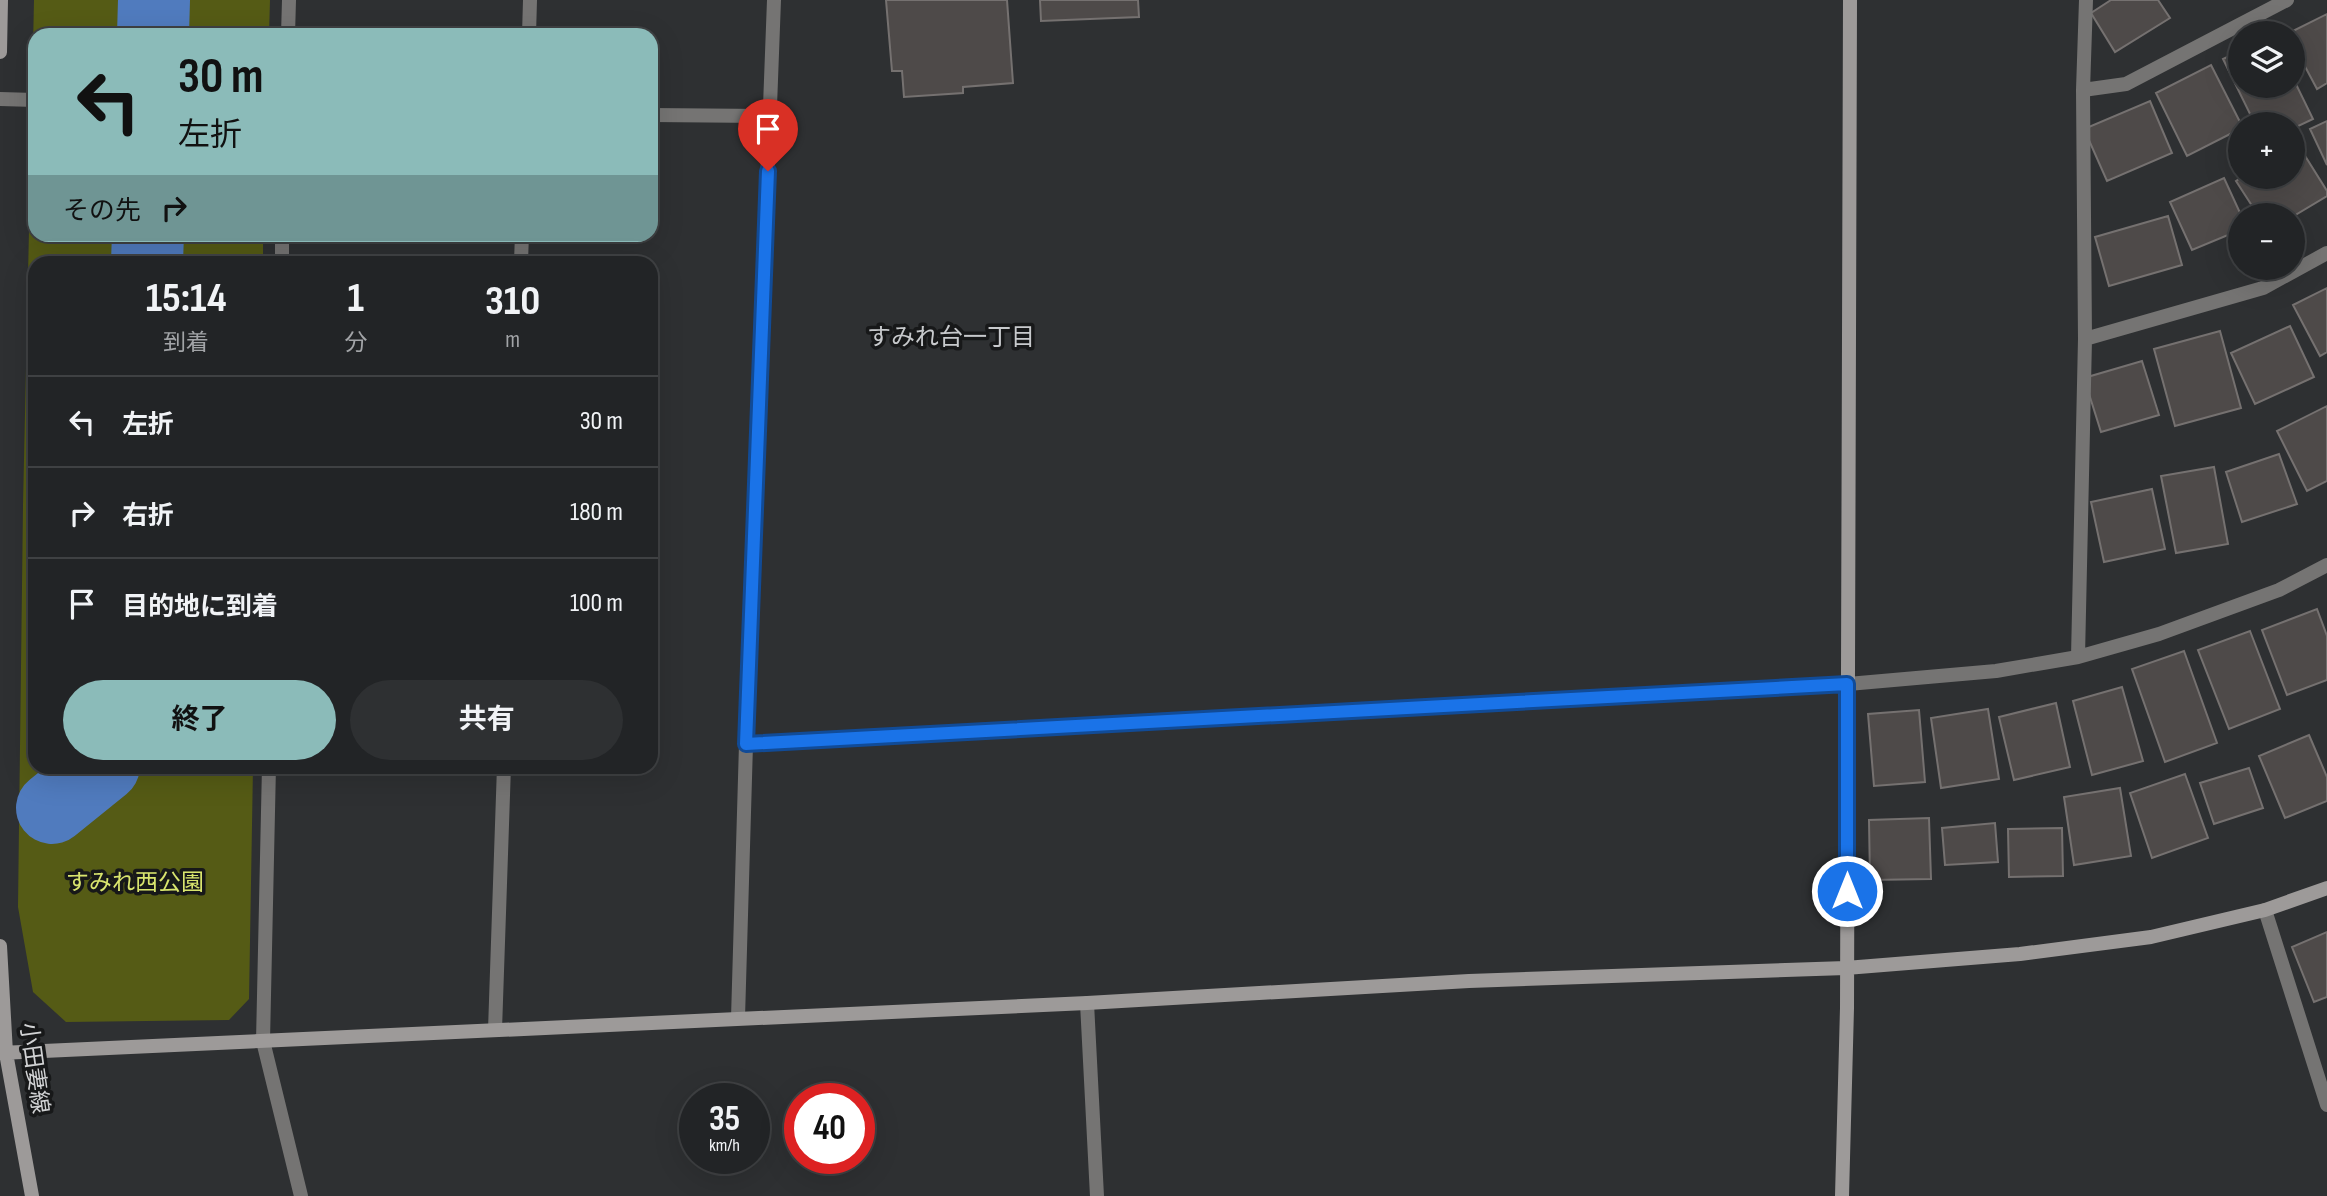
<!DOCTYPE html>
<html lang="ja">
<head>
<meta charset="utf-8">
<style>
  :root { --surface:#222426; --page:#2e3032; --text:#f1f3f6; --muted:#a2a4a7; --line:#3f4143; --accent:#8bbbb9 }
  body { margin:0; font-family:"Sofia Sans Condensed","Noto Sans JP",sans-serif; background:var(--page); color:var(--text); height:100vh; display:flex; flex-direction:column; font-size:26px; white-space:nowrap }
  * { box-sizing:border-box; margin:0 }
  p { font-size:23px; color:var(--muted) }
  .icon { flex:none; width:38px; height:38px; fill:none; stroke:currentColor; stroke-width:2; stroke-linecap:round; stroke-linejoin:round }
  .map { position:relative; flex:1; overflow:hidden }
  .sheet { position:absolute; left:28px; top:256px; width:630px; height:518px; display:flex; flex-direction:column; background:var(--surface); border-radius:21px; box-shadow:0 7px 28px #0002,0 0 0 2px var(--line) }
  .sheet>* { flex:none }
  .banner { position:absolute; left:28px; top:28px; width:630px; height:214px; border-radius:21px; box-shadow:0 7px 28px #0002,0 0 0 2px var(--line); background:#8bbbb9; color:#111; overflow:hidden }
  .fabs { position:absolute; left:2228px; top:21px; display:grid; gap:14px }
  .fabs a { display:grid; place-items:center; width:77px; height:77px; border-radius:50%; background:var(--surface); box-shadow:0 7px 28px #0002,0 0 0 2px var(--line); font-size:35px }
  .speed { position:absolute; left:679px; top:1083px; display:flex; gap:14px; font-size:35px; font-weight:700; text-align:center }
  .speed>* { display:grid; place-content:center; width:91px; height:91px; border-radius:50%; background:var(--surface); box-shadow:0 7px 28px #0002,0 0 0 2px var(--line); line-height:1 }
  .speed small { font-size:18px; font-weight:400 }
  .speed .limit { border:10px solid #d22; background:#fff; color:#111 }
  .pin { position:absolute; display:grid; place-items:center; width:60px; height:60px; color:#fff; margin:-72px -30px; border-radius:50% 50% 50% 0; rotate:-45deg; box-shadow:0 0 7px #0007 }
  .pin .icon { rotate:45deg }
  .me { position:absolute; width:77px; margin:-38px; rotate:0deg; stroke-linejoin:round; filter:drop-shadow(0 0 5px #0008) }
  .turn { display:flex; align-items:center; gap:24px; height:147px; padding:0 35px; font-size:32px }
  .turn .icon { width:91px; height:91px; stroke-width:2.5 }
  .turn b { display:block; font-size:49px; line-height:60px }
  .then { display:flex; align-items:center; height:66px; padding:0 35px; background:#0003; gap:14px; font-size:26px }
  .eta { display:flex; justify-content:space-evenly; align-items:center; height:119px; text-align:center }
  .eta b { font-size:42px; font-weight:700; line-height:49px }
  .action { display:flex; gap:14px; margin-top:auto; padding:14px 35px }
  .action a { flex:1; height:80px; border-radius:42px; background:var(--accent); color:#111; font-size:28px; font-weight:700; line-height:80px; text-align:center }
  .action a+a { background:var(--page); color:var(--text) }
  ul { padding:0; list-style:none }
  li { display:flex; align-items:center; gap:21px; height:91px; padding:0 35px; border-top:2px solid var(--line) }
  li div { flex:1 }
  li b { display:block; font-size:26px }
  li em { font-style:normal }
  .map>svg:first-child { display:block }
</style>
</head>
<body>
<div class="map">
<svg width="2327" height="1196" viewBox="0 0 2327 1196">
  <rect width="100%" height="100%" fill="#2e3032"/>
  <!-- green -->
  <path fill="#555b15" d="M34,0H270L269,35H35V234L263,235V262H35V766L253,767L249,999L229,1020L66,1022L33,992L18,907L23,505Z"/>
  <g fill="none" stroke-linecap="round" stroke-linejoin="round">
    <!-- river -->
    <path stroke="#507bbe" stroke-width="72" d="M153,35L154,0
      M147,262L148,234
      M52,808L104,766"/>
  </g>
  <!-- building -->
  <path fill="#4e4a49" stroke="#757170" stroke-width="2" d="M886,0H1007L1013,83L963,87V93L904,97L902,71H892Z
    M1040,0H1138L1139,17L1041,21Z
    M2111,0H2158L2170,18L2115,52L2091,13Z
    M2327,14V83L2317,89L2292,42V33H2289Z
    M2240,51V86H2292V76L2313,119L2292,129V124H2255L2223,59Z
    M2211,65L2241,124L2240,129L2187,156L2156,93Z
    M2150,101L2172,153L2107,181L2084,129Z
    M2327,121V165L2310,129Z
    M2297,143L2327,191V196L2292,217L2258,215L2236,181L2242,177H2292V146Z
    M2224,178L2241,215L2240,230L2192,250L2170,202Z
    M2168,216L2182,265L2109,286L2095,237Z
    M2327,288V352L2320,356L2293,305Z
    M2290,326L2314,377L2255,404L2231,353Z
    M2220,331L2241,408L2175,426L2154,349Z
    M2142,361L2159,415L2101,432L2084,378Z
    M2327,406V481L2307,491L2277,431Z
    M2279,454L2297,504L2242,522L2226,472Z
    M2214,467L2228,544L2176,553L2161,476Z
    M2152,489L2165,549L2104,562L2091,502Z
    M2317,609L2327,636V680L2287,695L2262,630Z
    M2250,631L2280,709L2229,729L2198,650Z
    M2184,651L2217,743L2165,762L2132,669Z
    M2122,687L2143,761L2092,775L2073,701Z
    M2056,703L2070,767L2014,780L1999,717Z
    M1988,709L1999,779L1941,788L1931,718Z
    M1919,710L1925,782L1874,786L1868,714Z
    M2309,735L2327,777V801L2285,818L2259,756Z
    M2249,768L2263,808L2214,824L2200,783Z
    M2185,774L2208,838L2152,858L2130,793Z
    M2120,788L2131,856L2074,865L2064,797Z
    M1929,818L1931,879L1870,880L1869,820Z
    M1995,823L1998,862L1945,865L1942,828Z
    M2062,828L2063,876L2009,877L2008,829Z
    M2327,932V997L2314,1002L2292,947Z"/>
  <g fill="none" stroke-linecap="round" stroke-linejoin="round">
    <!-- street -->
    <path stroke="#757473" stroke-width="14" d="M288,35L289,0
      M529,35L530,0
      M2083,90L2126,84L2287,0
      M0,99L35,100
      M651,115L770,116
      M282,262V234
      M521,262L522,234
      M2085,339L2263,288L2327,253
      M2078,657L2085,339L2083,90L2086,0
      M746,744L1848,684L1996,671L2078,657L2159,634L2279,590L2327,565
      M269,766L263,1041L301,1196
      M2265,910L2327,1105
      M1087,1003L1097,1196
      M738,1018L746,744L774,0
      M495,1030L504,766"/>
    <!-- secondary -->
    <path stroke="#9d9a99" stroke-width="14" d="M0,52L1,0
      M0,946L6,1053L32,1196
      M0,1053L1087,1003L1469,981L1846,968L2020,954L2151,937L2265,910L2327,888
      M1842,1196L1847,1008L1850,0"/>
  </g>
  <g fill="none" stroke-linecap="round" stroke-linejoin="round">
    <!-- route casing -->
    <g stroke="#114b97" stroke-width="18">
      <path id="route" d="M768,171L746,744L1847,684V891"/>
    </g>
    <!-- route -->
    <use href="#route" stroke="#1a73e8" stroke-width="12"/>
  </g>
  <g text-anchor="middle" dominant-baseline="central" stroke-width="7" stroke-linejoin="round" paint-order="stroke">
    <!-- park labels -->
    <g font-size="23" fill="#d9e56e" stroke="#171819">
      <text x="135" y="883">すみれ西公園</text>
    </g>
    <!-- street labels -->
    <g font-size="23" fill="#d1d2d4" stroke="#171819">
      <text transform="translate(34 1068) rotate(82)">小田妻線</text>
    </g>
    <!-- neighbourhood labels -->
    <g font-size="24" fill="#c7c9cc" stroke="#171819">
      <text x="951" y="337">すみれ台一丁目</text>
    </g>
  </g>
</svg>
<div class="fabs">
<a><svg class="icon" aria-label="layers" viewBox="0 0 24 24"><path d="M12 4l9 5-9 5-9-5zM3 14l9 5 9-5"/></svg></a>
<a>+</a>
<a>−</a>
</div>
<div class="speed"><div>35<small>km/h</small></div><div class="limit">40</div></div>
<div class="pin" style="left:768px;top:171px;background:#d93025"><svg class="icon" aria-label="arrive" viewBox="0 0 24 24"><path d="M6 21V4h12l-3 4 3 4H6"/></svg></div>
<svg class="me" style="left:1847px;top:891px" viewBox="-20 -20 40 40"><circle r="17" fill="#1a73e8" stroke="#fff" stroke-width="3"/><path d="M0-11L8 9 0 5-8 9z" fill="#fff"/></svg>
<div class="banner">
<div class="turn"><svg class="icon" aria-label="left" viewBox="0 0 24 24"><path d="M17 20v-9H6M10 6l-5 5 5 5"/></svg><div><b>30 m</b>左折</div></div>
<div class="then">その先<svg class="icon" aria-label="right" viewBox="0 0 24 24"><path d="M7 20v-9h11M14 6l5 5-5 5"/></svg></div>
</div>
<section class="sheet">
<div class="eta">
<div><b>15:14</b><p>到着</p></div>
<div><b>1</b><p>分</p></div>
<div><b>310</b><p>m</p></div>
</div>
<ul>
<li><svg class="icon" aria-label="left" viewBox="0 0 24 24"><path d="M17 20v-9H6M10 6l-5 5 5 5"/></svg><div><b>左折</b></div><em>30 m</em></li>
<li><svg class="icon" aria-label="right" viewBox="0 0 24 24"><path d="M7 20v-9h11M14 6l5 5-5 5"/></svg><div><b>右折</b></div><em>180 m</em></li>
<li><svg class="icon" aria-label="arrive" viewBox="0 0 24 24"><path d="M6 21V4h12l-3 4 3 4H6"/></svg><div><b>目的地に到着</b></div><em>100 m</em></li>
</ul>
<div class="action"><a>終了</a><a>共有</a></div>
</section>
</div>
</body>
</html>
